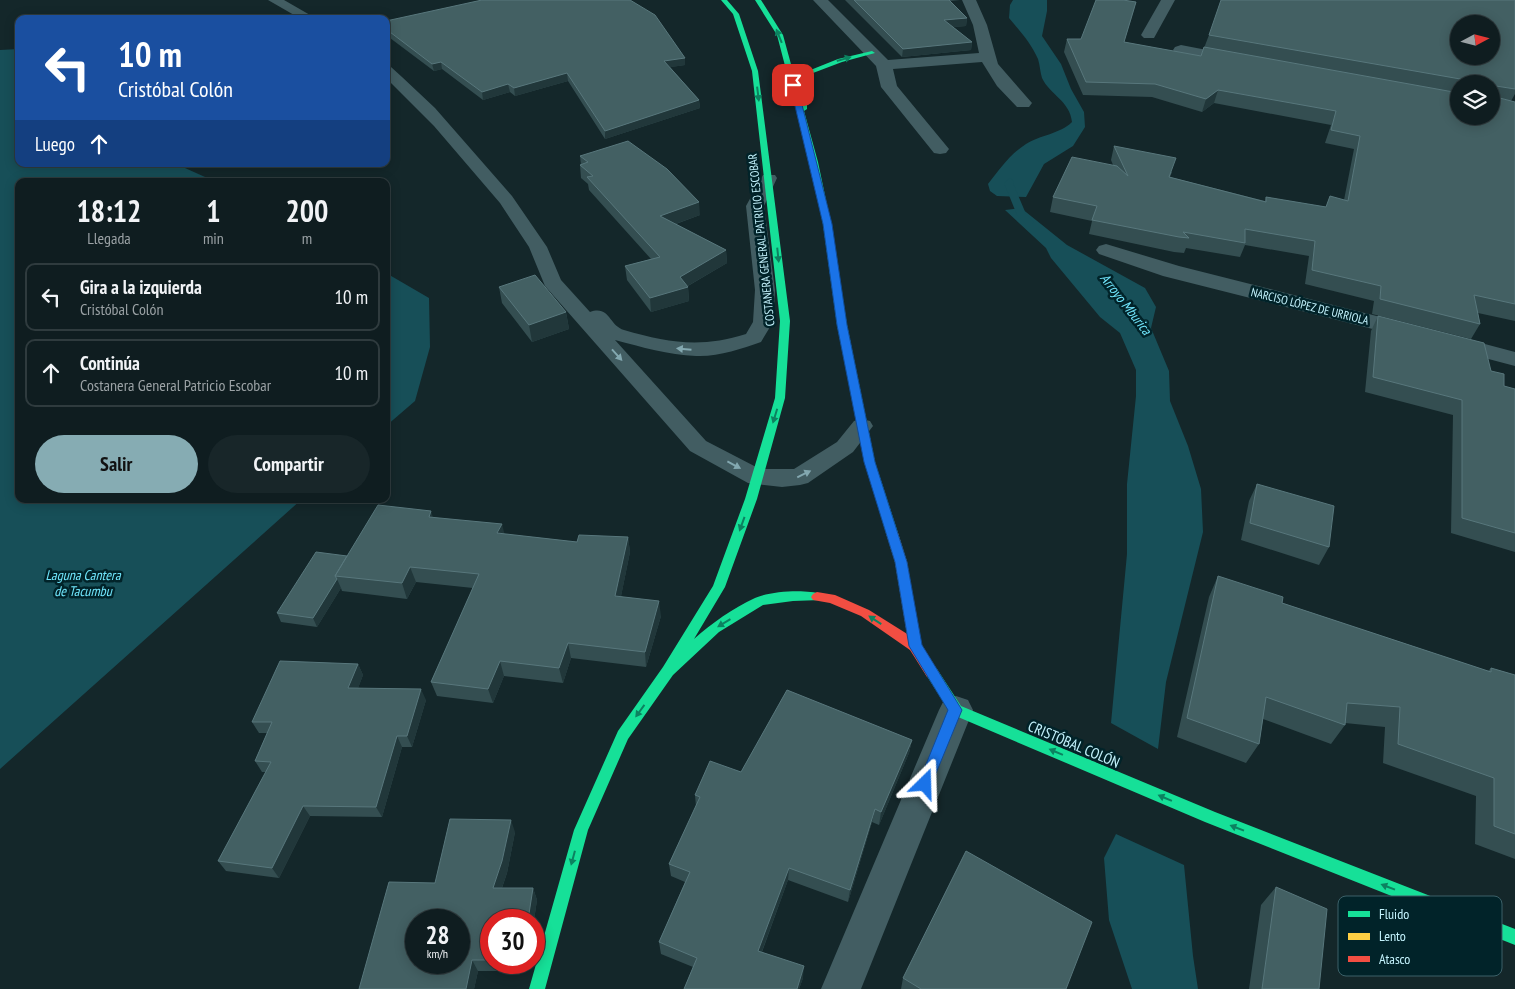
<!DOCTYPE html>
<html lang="es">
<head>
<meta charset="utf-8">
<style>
  :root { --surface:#0f1d20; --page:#182629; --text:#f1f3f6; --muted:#9ba2a5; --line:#2f3b3e; --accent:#86acb3 }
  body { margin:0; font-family:"PT Sans Narrow",sans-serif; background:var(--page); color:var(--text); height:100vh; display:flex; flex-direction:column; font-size:19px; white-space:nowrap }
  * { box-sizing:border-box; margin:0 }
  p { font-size:16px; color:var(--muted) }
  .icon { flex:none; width:28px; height:28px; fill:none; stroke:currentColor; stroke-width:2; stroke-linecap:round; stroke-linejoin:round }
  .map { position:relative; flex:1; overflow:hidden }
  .sheet { position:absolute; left:15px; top:178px; width:375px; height:325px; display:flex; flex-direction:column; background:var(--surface); border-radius:10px; box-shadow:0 2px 12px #0003,0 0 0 1px var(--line) }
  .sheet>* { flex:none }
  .top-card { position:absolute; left:15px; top:15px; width:375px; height:152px; border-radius:10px; box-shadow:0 2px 12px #0003,0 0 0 1px var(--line); background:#1a4fa0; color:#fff; overflow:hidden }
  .needle { width:32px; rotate:83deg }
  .tools { position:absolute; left:1450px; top:15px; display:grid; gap:10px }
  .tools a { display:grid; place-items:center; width:50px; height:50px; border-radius:50%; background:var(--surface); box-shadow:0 2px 12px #0003,0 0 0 1px var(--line); font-size:25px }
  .speed { position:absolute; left:405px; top:909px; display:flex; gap:10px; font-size:25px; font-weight:700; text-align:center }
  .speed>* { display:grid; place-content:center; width:65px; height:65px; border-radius:50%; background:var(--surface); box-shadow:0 2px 12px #0003,0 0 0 1px var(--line); line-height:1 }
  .speed small { font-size:12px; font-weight:400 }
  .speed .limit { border:8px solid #d22; background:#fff; color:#111 }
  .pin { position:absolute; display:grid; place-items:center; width:42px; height:42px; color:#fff; margin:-21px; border-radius:10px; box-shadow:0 2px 8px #0006 }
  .me { position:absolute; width:55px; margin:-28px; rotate:22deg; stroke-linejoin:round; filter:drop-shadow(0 0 4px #0008) }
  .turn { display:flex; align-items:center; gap:18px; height:105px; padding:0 20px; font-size:22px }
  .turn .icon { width:65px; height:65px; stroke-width:2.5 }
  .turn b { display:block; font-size:35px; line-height:42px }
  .then { display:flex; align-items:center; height:48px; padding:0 20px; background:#0003; gap:10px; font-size:19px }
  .eta { display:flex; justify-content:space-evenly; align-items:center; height:85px; text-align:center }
  .eta b { font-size:30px; font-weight:700; line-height:35px }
  .action { display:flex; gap:10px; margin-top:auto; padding:10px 20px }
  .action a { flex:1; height:58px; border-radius:30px; background:var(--accent); color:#111; font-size:20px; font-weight:700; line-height:58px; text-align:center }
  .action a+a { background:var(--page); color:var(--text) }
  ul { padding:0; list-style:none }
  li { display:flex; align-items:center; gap:15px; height:68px; margin:0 10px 8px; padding:0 10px; border:2px solid var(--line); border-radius:10px }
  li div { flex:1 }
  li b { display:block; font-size:19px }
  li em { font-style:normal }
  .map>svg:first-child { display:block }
</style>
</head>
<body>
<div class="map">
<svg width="1515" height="989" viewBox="0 0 1515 989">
  <rect width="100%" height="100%" fill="#14272a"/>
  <!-- water -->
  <path fill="#174f58" d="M1013,0H1047V11L1042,36L1061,64L1071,89L1084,112L1085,127L1073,146L1044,164L1026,197L997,196L990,191L988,184C1000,169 1009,155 1026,144C1040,135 1060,134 1072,122C1070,101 1050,95 1042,78C1040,72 1040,65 1038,59C1031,43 1019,30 1009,18L1010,5Z
    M19,49V164H176L214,181H19V499H302L0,769V50Z
    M1021,208L1067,245L1145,288L1156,307L1151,328L1169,371L1170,401L1188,446L1201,489L1203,532L1166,682L1158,749L1111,723L1127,554V484L1136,396V370L1120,333L1100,317L1051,258L1046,248L1005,210Z
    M386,273L429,298L430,347L415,401L386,426Z
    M1116,834L1184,865L1193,956L1198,989H1132L1109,920L1104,858Z"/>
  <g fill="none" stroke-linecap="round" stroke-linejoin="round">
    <!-- stream -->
    <path fill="#174f58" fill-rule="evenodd" d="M1010,178L1014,181L1013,183L1026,214L1034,222L1032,224H1026L1017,215L1004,183Z"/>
    <!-- lane -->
    <path fill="#425d62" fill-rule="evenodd" d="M268,0H284L317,19H301Z
      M386,66L391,67L402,77L435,108L512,196L547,247L561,280L590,312C610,305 609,326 624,330C668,343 702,348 746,334L753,322L755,290L746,206L763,175H775L777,178L764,206L775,290L773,322L761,342C741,349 718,357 696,356C668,355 642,347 615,340L706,441L760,469H794L837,442L854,421L862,419L870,421L873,426L853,452L808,483L800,485L782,487L748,483L690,451L545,286L529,247L500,203L434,126L386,78Z"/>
    <!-- street -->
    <path fill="#425d62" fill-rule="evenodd" d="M813,0H828L888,60L979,53L973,25L962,0H976L987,25L998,64L1032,103L1029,107H1017L997,86L982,62L893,69L897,86L949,149L946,153L940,154L934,153L881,87L876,66Z
      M1161,0H1175L1154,38H1144L1141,35Z
      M1181,45L1238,56L1244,58L1246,61L1244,64L1238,66L1175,53L1173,50L1175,47Z
      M1106,244L1179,266L1420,327L1424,332L1420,337L1412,339L1163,276L1099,254L1096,250L1099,246Z
      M1451,335L1515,352V366L1443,347L1439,342L1443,337Z
      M956,696L968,700L973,710L861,989H821L939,710L944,700Z"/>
    <!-- fast -->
    <path fill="#16e098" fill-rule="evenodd" d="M721,0H727L739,14L758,71L790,321L785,398L757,499L725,587L694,639C712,623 733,608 755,598C770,591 806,589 821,594L823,597L821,600L793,601L763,605L719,632L673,675L628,739L588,830L545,989H529L574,830L618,731L663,667L713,586L745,499L775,398L780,321L752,71L733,14Z
      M755,0H761L783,35L800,97L801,87L808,71L838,59L872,51L875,53L842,62L813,73L807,87V109L804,111L818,162L831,224L847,325L875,462L898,533L896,536H888L886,533L865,462L837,325L823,224L810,162L777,35Z
      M932,668L937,669L961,706L1215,812L1515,929V945L1205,822L951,714L925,673L927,669Z"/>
    <!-- slow -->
    <path fill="#ffcf43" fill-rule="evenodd" d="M892,529L896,530L898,533L907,562L921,646L920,650L915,651L910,650L909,646L895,562L886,533L888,530Z"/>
    <!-- jam -->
    <path fill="#f24e42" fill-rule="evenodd" d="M817,592L835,595L869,610L920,642L939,673L937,677L932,678L927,677L910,650L861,616L830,603L813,600L811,597L813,594Z"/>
  </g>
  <!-- wall -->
  <path fill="#344e51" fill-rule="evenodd" d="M845,0H960L950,1L967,18L966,26L953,27L972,42L971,50L902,57Z
    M1515,0V94L1511,101L1515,102V321L1478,313L1480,324L1471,339L1372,314L1374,301L1305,284L1309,256L1245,245L1240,257L1186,248L1184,253L1174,252L1089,234L1092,221L1050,212L1053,197L1113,165L1111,160L1114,146L1172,172L1170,177L1265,201L1266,197L1326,207L1344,200L1354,149L1325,143L1331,125L1214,103L1202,112L1152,97L1083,95L1064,52L1067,39H1081L1136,2L1124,42L1201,56L1209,35ZM1459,84H1491L1459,116Z
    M386,21L685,58V65L670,67L699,100L700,108L605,139L568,81L515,96L510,92L483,100L442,69L434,71L386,35Z
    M580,156L700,215L676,224L726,250L727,263L688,286V287L689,301L651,312L627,280L625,266L651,259L589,190L588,184L581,178L580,165H581Z
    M499,287L566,312L569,329L532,342L502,303Z
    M1378,316L1491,371L1504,386L1515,389V552L1451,533L1453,415L1365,392L1371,331Z
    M1257,484L1329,547L1319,565L1241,540L1249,501Z
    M433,517L504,534L577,542L628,537L630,552L621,596L661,616L646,667L571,658L563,683L504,676L493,703L437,696L431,682L473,588L416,582L407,599L342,591L341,588L317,627L281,622L277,613L347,556Z
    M1218,576L1282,603L1488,671L1491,668L1515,675V859L1475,844L1476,796L1383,763L1385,727L1345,723V725L1331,744L1263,719L1259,744L1246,763L1177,737L1209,597Z
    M358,664L363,675L358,688L426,700L412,747H402L382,817L310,816L279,878L226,871L218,861L266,772H262L255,761L267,733H259L252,722Z
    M912,740L909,753L879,825L872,822L848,902L788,880L762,952L803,978L799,989H684L693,967L661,954L659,942L685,882L671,876L669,864L696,807L695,795L741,772Z
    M515,832L507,873L502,888H533L537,900L534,920H491V962H522L520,971H478L474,989L435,883Z
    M1276,887L1319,989H1249L1261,905Z
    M903,978L1066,989H901Z"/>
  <!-- shaded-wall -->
  <path fill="#21373a" d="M1136,2L1133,14L1120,55L1124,42Z
    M967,18L966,26L943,28L944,20Z
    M972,42L971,50L902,57L903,49Z
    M685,58V65L665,68L664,61Z
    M441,62L442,69L434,71L432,64Z
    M567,73L568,81L515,96L514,88Z
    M508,84L510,92L483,100L482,92Z
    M1218,90L1214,103L1202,112L1206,99Z
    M699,100L700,108L605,139V131Z
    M699,202L700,215L661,229L660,216Z
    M726,250L727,263L684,288L688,287L689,301L651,312L650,298L680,277Z
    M566,312L569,329L532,342L529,325Z
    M431,511L436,527L429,517Z
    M502,524L506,540L497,533Z
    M628,537L630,552L618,611L615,596Z
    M410,567L416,582L407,599L402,583Z
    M337,579L341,588L317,627L313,618Z
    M659,601L661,616L646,667L645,652Z
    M568,643L571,658L563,683L559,668Z
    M500,661L504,676L493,703L488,689Z
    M358,664L363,675L354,699L348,688Z
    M421,689L426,700L412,747L407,736Z
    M397,736L402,747L382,817L376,807Z
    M912,740L909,753L879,825L881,812Z
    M303,806L310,816L279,878L272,868Z
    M875,809L872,822L848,902L850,890Z
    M511,820L515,832L507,873L498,899L493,888Z
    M789,868L788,880L758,962V951Z
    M533,888L537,900L534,920H528Z
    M472,960L478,971L474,989H466Z
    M516,962H522L520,971Z
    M804,966L803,978L799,989H797Z"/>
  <!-- building -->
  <path fill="#436063" stroke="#58777c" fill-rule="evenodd" d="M482,0H630L655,15L685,58L664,61L699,100L605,131L567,73L514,88L508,84L482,92L441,62L432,64L386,29V21Z
    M854,0H949L967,18L944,20L972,42L903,49Z
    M1096,0H1123L1136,2L1124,42L1201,56L1204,47L1459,93V116H1491V84H1466V80L1209,35L1221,0H1515V89L1496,86V97L1515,102V304L1474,295L1480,324L1380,299L1381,286L1312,270L1315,241L1245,229V243L1183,232L1189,238L1179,237L1092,220L1097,206L1053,197L1072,157L1117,166L1128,176L1114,146L1176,158L1169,177L1266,202V197L1326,207L1330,196L1348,201L1360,136L1331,130L1336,111L1218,90L1206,99L1155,84L1086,82L1067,39H1081ZM1459,24H1491V56H1459Z
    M628,141L667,169L699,202L660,216L726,250L680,277L688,287L650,298L625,266L660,257L587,177L593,176L580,165L588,162L580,156Z
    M535,275L566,312L529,325L499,287Z
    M1378,316L1484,343L1491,371L1504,374V386L1515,389V533L1462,518V400L1373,377Z
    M1257,484L1334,506L1329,547L1250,523Z
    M378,505L431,511L429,517L502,524L497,533L577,542L579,535L628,537L615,596L659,601L645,652L568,643L559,668L500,661L488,689L431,682L479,574L410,567L402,583L335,576Z
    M316,552L347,556L335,576L337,579L313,618L277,613Z
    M1218,576L1283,597L1282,603L1491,672V668L1515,675V834L1494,826V778L1398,744L1400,707L1347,703L1345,725L1266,697L1259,744L1187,718Z
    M280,661L358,664L348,688L421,689L407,736H397L376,807L303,806L272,868L218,861L271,762L255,761L272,722H252Z
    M787,690L912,740L881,812L875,809L850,890L789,868L758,951L804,966L797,989H684L697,958L659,942L690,872L669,864L700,797L695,795L710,761L741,772Z
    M450,819L511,820L502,861L493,888H533L528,920H491V960H472L466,989H359L389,882L435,883ZM416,920H459V962H416Z
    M966,851L1092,922L1066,989H921L903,978Z
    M1276,887L1327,909L1319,989H1262Z"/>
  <!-- one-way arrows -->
  <defs><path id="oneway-solid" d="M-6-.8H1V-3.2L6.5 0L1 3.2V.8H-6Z" transform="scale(1.25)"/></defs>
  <g fill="#0c8260">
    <use href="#oneway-solid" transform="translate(779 36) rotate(-112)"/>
    <use href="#oneway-solid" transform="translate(844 59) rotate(-16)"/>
    <use href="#oneway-solid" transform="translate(758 94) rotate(83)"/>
    <use href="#oneway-solid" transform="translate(778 255) rotate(84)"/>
    <use href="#oneway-solid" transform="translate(775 416) rotate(107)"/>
    <use href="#oneway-solid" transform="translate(742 524) rotate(110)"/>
    <use href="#oneway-solid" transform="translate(875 620) rotate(-147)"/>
    <use href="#oneway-solid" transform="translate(724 623) rotate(149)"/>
    <use href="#oneway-solid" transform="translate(640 711) rotate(126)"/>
    <use href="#oneway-solid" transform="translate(1056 752) rotate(-157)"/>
    <use href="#oneway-solid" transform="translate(1165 798) rotate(-157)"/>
    <use href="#oneway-solid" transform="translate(1237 828) rotate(-159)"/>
    <use href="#oneway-solid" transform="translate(573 858) rotate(105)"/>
    <use href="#oneway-solid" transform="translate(1388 887) rotate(-159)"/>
  </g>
  <g fill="#83a8b0">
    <use href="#oneway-solid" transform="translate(684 349) rotate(-175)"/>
    <use href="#oneway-solid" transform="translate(617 355) rotate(48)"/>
    <use href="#oneway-solid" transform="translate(734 465) rotate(28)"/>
    <use href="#oneway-solid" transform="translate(804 474) rotate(-26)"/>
  </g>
  <!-- route -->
  <path fill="#1a73e8" stroke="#114b97" d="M793,83L797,85L832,224L847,325L875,462L907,562L922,645L962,710L930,788L925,790L920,788L918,784L948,710L909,646L895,562L864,462L837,325L823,224L790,85Z"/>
  <g text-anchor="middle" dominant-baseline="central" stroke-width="5" stroke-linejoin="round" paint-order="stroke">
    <!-- street labels -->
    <g font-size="12" fill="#c4f3fd" stroke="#012329">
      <text transform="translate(761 240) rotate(-96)">COSTANERA GENERAL PATRICIO ESCOBAR</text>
      <text transform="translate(1310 306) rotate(14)">NARCISO LÓPEZ DE URRIOLA</text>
    </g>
    <!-- water labels -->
    <g font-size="14" font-style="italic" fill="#70e6fc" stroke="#012329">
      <text transform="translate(1126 304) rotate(52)">Arroyo Mburica</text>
      <text x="83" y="575">Laguna Cantera<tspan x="83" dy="16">de Tacumbu</tspan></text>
    </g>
    <!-- near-street labels -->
    <g font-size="15" fill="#c4f3fd" stroke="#012329">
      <text transform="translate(1074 744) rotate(23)">CRISTÓBAL COLÓN</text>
    </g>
  </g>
  <!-- legend -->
  <rect x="1338" y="896" width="164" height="80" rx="8" fill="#012329" stroke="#3c6169" stroke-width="1"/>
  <rect x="1348" y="911" width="22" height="6" fill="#16e098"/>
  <rect x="1348" y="933" width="22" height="7" fill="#ffcf43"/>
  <rect x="1348" y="956" width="22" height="6" fill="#f24e42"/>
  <g font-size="14" fill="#c4f3fd">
    <text x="1379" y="919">Fluido</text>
    <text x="1379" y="941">Lento</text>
    <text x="1379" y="964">Atasco</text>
  </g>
</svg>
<div class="tools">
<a><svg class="needle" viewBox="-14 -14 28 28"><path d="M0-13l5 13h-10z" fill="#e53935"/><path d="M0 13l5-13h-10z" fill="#9ba2a5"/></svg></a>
<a><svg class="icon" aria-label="layers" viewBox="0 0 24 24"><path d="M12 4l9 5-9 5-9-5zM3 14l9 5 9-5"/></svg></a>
</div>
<div class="speed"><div>28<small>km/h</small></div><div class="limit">30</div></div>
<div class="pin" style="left:793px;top:85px;background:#d93025"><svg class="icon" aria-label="arrive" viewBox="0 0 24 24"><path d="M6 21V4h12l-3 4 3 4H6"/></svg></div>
<svg class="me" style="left:925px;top:784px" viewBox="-20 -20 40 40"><path d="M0-17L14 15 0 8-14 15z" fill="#1a73e8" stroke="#fff" stroke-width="4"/></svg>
<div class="top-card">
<div class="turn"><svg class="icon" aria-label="left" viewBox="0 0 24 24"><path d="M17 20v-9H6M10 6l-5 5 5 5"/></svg><div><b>10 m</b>Cristóbal Colón</div></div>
<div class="then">Luego<svg class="icon" aria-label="ahead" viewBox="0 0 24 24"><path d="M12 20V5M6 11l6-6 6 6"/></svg></div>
</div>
<section class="sheet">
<div class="eta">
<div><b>18:12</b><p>Llegada</p></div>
<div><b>1</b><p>min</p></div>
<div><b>200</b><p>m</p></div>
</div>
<ul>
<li><svg class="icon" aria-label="left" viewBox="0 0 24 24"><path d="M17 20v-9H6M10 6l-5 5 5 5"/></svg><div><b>Gira a la izquierda</b><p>Cristóbal Colón</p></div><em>10 m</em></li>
<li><svg class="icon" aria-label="ahead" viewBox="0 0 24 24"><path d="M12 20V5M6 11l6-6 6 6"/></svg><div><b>Continúa</b><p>Costanera General Patricio Escobar</p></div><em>10 m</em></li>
</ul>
<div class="action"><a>Salir</a><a>Compartir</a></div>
</section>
</div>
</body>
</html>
